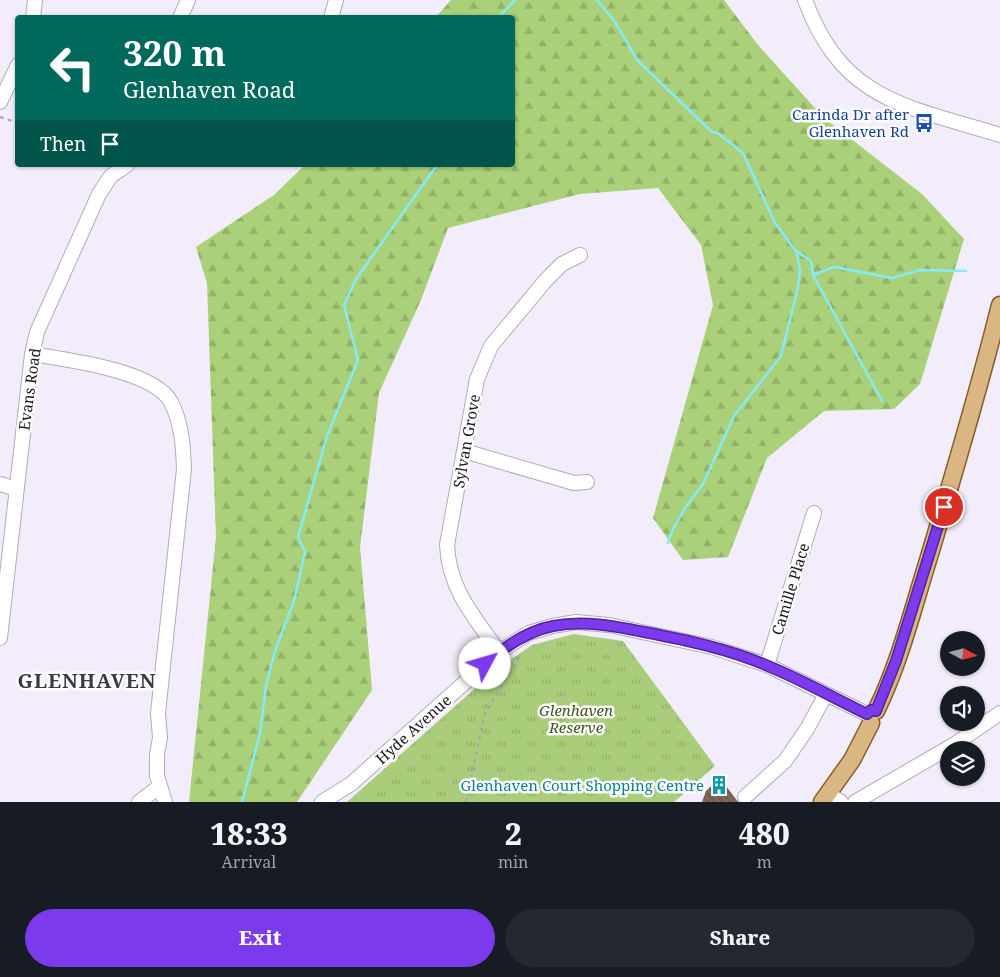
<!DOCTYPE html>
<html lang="en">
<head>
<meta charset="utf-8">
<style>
  :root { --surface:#171b24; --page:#242831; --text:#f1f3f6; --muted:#9ea1a6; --accent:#7c3aed }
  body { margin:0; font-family:"Noto Serif",serif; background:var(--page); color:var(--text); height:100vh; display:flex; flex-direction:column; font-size:19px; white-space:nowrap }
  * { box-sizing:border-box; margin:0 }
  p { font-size:16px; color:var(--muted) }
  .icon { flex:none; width:28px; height:28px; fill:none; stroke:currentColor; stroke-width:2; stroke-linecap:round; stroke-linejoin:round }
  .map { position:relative; height:802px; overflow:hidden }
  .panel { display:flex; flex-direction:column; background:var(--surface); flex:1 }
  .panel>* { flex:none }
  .top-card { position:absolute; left:15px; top:15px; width:500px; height:152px; border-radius:5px; box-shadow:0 1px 4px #0004; background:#00695c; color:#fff; overflow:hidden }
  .needle { width:32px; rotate:97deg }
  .buttons { position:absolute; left:940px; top:631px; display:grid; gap:10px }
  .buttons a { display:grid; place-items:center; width:45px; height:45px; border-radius:50%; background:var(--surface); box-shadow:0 1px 4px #0004; font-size:25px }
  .pin { position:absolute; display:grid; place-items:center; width:42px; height:42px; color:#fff; margin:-21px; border:2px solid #fff; border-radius:50%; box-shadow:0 1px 5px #0007 }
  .me { position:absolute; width:55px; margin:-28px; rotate:51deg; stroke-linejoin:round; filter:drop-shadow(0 0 4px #0008) }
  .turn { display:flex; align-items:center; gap:18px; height:105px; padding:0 25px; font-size:22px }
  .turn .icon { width:65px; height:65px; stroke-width:2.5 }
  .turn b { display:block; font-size:35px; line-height:42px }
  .then { display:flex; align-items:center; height:48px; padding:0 25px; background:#0003; gap:10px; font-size:19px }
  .eta { display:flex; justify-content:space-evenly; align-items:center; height:85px; text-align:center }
  .eta b { font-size:30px; font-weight:800; line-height:35px }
  .primary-button { display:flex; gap:10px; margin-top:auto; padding:10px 25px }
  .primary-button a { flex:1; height:58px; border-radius:30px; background:var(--accent); color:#fff; font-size:20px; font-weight:800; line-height:58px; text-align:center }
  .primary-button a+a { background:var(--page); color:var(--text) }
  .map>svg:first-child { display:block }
</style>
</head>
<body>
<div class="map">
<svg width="1000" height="802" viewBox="0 0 1000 802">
  <defs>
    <pattern id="forest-firs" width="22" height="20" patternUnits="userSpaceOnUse" patternTransform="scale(1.25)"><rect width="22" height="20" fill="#aad079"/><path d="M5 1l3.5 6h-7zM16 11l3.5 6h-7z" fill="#92b268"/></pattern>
    <pattern id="park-tufts" width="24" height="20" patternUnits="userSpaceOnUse" patternTransform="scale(1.25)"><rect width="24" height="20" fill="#a9cd7a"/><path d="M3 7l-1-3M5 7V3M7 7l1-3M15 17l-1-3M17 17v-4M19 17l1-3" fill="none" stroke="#91af69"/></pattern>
    <pattern id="building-back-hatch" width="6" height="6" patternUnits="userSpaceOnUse" patternTransform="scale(1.25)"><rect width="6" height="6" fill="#745d52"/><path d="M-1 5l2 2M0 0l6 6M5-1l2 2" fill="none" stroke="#86746c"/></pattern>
  </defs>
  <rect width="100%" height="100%" fill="#f3edfb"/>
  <!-- forest -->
  <path fill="url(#forest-firs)" d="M451,0H724L758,45L824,118L922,194L964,239L920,384L894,409L824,411L767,458L728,557L683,560L653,518L713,305L701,245L658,188L580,194L448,228L421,300L379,393L360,547L372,690L297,802H189L216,537L207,283L196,247L274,195L305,165H512V18L436,17Z"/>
  <!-- park -->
  <path fill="url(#park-tufts)" d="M574,634L623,641L715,766L674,802H347L497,669L532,645Z"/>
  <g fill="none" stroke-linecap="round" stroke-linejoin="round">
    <!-- stream -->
    <path stroke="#85ebf8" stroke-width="2.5" d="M597,0L615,22L637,60L712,132L718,133L743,153L775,223L795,250L811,261L813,275L882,401
      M498,18L515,0
      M813,275L834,267L892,278L920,270L966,271
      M668,543L673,529L685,508L703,484L734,416L781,356L798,287L800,270L796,250
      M242,802L260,733L266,686L275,651L294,601L305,552L298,537L327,436L358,360L344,305L356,279L437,165"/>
  </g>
  <!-- building -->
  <path fill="url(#building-back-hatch)" d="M720,778L738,802H702L706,791Z"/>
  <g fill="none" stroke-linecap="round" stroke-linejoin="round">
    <!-- minor casing -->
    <g stroke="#b3aac1" stroke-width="16">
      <path id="minor" d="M805,0C843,102 907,106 1000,135
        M33,18L35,0
        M180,18L188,0
        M331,18L336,0
        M0,102L18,65
        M32,354C67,360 153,370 171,402C182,424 183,445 184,469L158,713L160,738L157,754V776L165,802
        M464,451L574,483L587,482
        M0,484L16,489
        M0,638L32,354L37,332L99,194L111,176L127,165
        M499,652C474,616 449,590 447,545L477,379L491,346L546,280L562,264L580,255
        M767,665L814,513
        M829,794L841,802
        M745,797L785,761L807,729L826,694
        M139,802L160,786
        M322,802L351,784L499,652L529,633L552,626L576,622L609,625L712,647L767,665L867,714
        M855,802L955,744L1000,713"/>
    </g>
    <!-- major casing -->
    <g stroke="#875e28" stroke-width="19">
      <path id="major" d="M876,711C900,662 913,608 929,557C954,473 979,390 1000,305
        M822,802L852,760L871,723"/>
    </g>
    <!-- path -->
    <path stroke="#a9a4b0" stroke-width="2" stroke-dasharray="4 4" stroke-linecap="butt" d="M0,117L18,123
      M466,802L485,713L518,660L516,655"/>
    <!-- minor -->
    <use href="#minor" stroke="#fff" stroke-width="14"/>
    <!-- major -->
    <use href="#major" stroke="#dab682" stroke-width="16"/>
  </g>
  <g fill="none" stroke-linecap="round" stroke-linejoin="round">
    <!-- route casing -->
    <g stroke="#51269a" stroke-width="12">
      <path id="route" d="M485,664C504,647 527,631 553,626C584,620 614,626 644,632C686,640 729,649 768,666C802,680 834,698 867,714L871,710L876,711L896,661L944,507"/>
    </g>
    <!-- route -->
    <use href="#route" stroke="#7c3aed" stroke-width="9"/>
  </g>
  <!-- icons -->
  <defs>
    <g id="bus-bare" transform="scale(1.5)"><path d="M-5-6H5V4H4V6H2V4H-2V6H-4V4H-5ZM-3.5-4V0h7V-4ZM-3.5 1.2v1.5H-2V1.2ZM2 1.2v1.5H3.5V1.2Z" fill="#1a4fb4" stroke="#fdfdfd" stroke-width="2.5" paint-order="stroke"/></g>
    <g id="building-bare" transform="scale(1.5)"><path d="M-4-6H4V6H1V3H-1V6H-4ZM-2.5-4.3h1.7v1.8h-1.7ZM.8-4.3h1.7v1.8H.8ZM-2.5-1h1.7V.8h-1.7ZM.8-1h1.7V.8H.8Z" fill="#0f9aa8" stroke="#fdfdfd" stroke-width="2.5" paint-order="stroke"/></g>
  </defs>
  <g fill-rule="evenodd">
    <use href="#bus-bare" x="924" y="123"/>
    <use href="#building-bare" x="719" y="785"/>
  </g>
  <g text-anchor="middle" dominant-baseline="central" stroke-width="5" stroke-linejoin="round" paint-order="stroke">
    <!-- transit labels -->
    <g font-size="15" fill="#164399" stroke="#fdfdfd" text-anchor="end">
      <text x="909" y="114">Carinda Dr after<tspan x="909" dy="17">Glenhaven Rd</tspan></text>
    </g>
    <!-- street labels -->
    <g font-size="15" fill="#19161e" stroke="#fdfdfd">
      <text transform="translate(29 389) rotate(-82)">Evans Road</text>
      <text transform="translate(466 441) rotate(-80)">Sylvan Grove</text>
      <text transform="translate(790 589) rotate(-73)">Camille Place</text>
      <text transform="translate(413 729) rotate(-42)">Hyde Avenue</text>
    </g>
    <!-- park labels -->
    <g font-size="15" font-style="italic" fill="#3d5519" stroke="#fdfdfd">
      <text x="576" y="710">Glenhaven<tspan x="576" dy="17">Reserve</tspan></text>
    </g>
    <!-- culture labels -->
    <g font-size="15" fill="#0d838f" stroke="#fdfdfd" text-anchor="end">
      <text x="704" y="785">Glenhaven Court Shopping Centre</text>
    </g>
    <!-- district labels -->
    <g font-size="20" font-weight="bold" letter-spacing="1" fill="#3e3649" stroke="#fdfdfd">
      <text x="87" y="680">GLENHAVEN</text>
    </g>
  </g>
</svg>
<div class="buttons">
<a><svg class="needle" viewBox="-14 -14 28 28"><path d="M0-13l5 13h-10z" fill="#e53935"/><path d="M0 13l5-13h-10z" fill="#9ea1a6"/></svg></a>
<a><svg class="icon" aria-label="sound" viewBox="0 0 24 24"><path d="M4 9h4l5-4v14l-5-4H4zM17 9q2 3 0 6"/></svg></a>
<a><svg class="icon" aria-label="layers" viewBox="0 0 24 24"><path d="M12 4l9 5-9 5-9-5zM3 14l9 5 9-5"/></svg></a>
</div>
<div class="pin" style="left:944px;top:507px;background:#d93025"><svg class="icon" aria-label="arrive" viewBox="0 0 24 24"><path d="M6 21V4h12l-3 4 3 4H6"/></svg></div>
<svg class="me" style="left:485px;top:664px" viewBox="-20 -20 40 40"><circle r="19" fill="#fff"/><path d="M0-13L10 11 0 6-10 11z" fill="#7c3aed"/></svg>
<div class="top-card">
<div class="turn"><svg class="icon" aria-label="left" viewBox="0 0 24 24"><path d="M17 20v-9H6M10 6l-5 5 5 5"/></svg><div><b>320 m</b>Glenhaven Road</div></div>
<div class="then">Then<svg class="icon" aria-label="arrive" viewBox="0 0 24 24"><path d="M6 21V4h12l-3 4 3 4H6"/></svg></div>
</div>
</div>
<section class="panel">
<div class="eta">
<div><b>18:33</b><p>Arrival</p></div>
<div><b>2</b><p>min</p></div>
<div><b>480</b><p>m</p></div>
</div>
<div class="primary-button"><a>Exit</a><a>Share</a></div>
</section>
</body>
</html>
